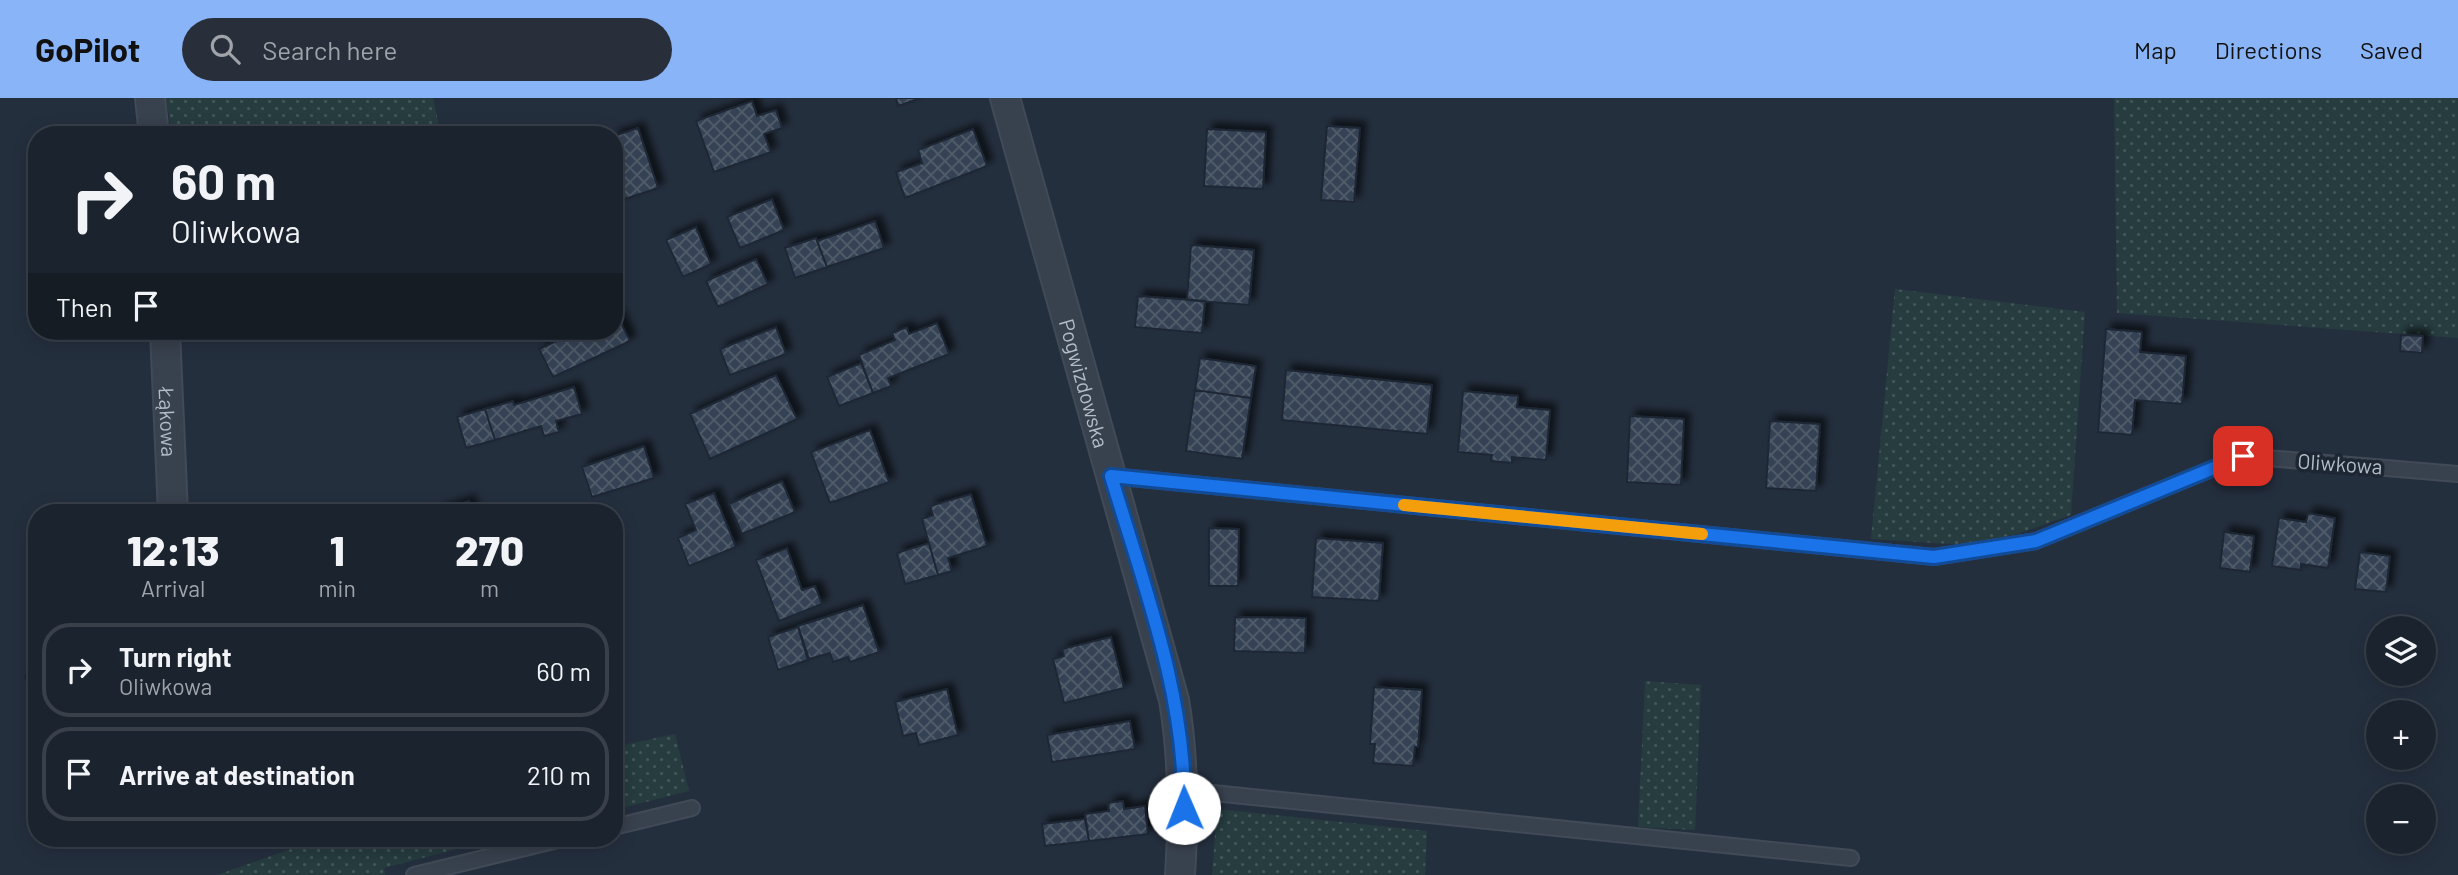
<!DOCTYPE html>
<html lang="en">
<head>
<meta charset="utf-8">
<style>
  :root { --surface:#1b232e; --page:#282f3a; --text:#f1f3f6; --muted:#a0a4aa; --line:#39404a; --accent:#8ab4f8 }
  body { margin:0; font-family:Barlow,sans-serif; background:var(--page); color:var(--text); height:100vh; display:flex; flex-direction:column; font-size:26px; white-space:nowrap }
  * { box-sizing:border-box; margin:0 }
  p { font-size:23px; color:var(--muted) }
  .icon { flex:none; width:38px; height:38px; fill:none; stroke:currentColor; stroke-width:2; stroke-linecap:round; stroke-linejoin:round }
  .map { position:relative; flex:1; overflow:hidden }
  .panel { position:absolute; left:28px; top:406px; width:595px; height:343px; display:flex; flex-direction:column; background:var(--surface); border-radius:28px; box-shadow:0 4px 18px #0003,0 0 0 2px var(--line) }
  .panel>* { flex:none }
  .hud { position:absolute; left:28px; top:28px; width:595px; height:214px; border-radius:28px; box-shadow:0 4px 18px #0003,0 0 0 2px var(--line); background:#1b232e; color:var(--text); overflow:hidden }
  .tools { position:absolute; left:2366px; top:518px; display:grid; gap:14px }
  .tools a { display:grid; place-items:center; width:70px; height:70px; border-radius:50%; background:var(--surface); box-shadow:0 4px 18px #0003,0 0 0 2px var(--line); font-size:35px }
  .pin { position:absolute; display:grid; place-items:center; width:60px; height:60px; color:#fff; margin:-30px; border-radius:14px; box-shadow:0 4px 10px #0006 }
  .me { position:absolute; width:77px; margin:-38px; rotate:359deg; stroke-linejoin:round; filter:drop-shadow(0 0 5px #0008) }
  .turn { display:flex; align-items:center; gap:24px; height:147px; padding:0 28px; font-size:32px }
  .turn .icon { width:91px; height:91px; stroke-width:2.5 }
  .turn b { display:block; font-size:49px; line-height:60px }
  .then { display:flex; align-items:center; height:66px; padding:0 28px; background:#0003; gap:14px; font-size:26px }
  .eta { display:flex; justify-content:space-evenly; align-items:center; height:119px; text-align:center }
  .eta b { font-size:42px; font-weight:800; line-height:49px }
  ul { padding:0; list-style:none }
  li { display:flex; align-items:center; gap:21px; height:94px; margin:0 14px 10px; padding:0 14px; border:4px solid var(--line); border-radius:28px }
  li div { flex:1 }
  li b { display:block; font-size:26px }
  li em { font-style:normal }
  header { display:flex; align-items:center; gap:42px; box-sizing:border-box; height:98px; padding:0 35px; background:var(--accent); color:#111 }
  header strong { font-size:33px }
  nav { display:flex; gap:38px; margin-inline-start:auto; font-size:24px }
  .search { width:490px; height:63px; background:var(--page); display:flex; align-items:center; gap:18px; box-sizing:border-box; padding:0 24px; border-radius:38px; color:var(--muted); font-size:26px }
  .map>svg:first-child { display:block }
</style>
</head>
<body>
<header>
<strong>GoPilot</strong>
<div class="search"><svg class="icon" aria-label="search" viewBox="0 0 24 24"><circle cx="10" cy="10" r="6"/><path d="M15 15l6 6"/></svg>Search here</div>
<nav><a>Map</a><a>Directions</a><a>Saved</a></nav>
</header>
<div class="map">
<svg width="2458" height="777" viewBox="0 0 2458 777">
  <defs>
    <pattern id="grass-dots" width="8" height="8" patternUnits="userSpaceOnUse" patternTransform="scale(1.75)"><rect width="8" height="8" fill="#263c3f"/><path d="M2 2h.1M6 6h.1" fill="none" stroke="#435659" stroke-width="1.8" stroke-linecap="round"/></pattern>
    <pattern id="building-cross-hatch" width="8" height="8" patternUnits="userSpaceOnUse" patternTransform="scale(1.75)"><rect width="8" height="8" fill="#364354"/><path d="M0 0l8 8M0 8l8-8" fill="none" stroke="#515c6b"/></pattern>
    <filter id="shadow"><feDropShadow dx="6" dy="-6" stdDeviation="3.5" flood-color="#0009"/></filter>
  </defs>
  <rect width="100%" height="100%" fill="#242f3e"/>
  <!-- grass -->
  <path fill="url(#grass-dots)" d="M166,0H433L441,37H172Z
    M2114,0H2458V240L2117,215Z
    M1895,191L2085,214L2071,417L2017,436L1967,447L1871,441Z
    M1645,583L1701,587L1695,732L1638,729Z
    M675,636L689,693L614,712V649Z
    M1217,711L1427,733L1425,777H1212Z
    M322,740H500L384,770L385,777H217Z"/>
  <!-- building -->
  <path fill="url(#building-cross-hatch)" stroke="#1f2835" stroke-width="2" filter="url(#shadow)" d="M896,0H921L898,8Z
    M752,3L757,18L776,12L782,30L764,36L771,54L714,74L696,23Z
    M1327,28L1360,30L1354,104L1321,102Z
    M638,30L658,90L625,101L614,68V38Z
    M973,31L987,68L905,100L896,74L922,65L918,52Z
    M1207,31L1266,34L1263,91L1204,88Z
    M614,71L625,101L614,105Z
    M772,101L784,132L740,150L727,119Z
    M875,123L884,150L827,169L817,143Z
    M696,129L711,166L683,179L666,142Z
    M816,140L827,169L795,180L785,150Z
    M1191,147L1254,152L1249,207L1187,202Z
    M756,161L768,186L718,209L706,183Z
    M1138,198L1205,203L1202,235L1135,229Z
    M616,215L630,243L553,279L539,251L578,233H614Z
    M937,225L949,256L888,280L891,288L873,295L859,257L895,242L892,235L907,229L909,236Z
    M776,229L786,256L730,277L720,251Z
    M2106,231L2142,234L2140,254L2186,258L2182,306L2135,302L2132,337L2098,334Z
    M2401,237L2423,238L2422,255L2400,253Z
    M1200,260L1256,268L1251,300L1195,292Z
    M861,265L873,295L839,308L827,279Z
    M1286,272L1432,287L1427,336L1282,322Z
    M776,277L797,321L710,361L690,316Z
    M574,289L582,316L556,323L559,334L544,338L541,328L495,342L485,311L513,303L514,307Z
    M1195,292L1251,300L1242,361L1186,353Z
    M1463,293L1518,298L1517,309L1550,312L1546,362L1512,359V365L1491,363L1492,357L1458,354Z
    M485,311L495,342L466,350L457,319Z
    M1630,318L1684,321L1681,387L1627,384Z
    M1770,323L1820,326L1816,393L1766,390Z
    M870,332L889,384L830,405L811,354Z
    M644,348L654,380L592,399L582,369Z
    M782,383L795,414L742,436L729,406Z
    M714,395L736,449L689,468L678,440L696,432L685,406Z
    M971,396L987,448L948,460L952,473L938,477L922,421L933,417L930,408Z
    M469,403L473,415H434Z
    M2308,415L2335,420L2328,470L2301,466V472L2272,468L2279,420L2306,424Z
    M1209,430L1239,431L1238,488H1209Z
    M2224,434L2254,438L2250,474L2220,470Z
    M1316,440L1383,445L1379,503L1312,499Z
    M929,445L938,477L905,486L897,455Z
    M787,450L802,492L815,488L822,506L779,523L756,462Z
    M2360,454L2390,458L2386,494L2355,491Z
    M863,507L879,554L850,564L848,559L833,564L830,555L809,561L798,528Z
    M1235,519L1306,520L1305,555L1234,553Z
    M798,529L808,562L778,572L768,539Z
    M1111,539L1124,590L1064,605L1053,561L1064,558L1062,551Z
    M37,573V608L25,578Z
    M1374,589L1422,592L1418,649H1415L1413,668L1373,665L1375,646H1370Z
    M947,591L958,637L919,647L916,635L903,638L895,604Z
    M1130,623L1135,651L1052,664L1047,637Z
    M1123,703L1124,711L1145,708L1148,736L1089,743L1085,716L1109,713L1108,705Z
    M1085,721L1089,743L1045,748L1042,726Z"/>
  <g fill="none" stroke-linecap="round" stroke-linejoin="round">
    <!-- service casing -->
    <g stroke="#414a57" stroke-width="18">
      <path id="service" d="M1111,378L1934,459L2036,443L2243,358L2458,376
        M1184,692L1851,760
        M614,729L692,710
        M414,777L566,740"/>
    </g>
    <!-- minor casing -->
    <g stroke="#414a57" stroke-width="32">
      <g id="minor">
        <path d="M150,0L154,37"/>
        <path id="s1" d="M1005,0L1174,602C1184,661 1184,717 1180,777"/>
        <path id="s2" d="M165,233L173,415"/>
      </g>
    </g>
    <!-- service -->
    <use href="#service" stroke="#38414e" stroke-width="14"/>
    <!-- minor -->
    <use href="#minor" stroke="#38414e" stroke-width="28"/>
  </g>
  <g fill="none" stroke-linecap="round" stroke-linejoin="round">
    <!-- route casing -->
    <g stroke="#114b97" stroke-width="18">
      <path id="route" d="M1184,710C1186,597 1143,485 1111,378L1934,459L2036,443L2243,358"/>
    </g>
    <!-- route -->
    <use href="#route" stroke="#1a73e8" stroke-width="12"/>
    <!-- slow -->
    <path stroke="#f59e0b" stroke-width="12" d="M1404,407L1702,436"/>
  </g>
  <g text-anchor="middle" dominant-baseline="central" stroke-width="7" stroke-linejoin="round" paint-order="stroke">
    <!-- street labels -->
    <g font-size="21" fill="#b4bcc9" stroke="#1d2633">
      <text stroke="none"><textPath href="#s1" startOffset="296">Pogwizdowska</textPath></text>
      <text stroke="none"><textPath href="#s2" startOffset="91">Łąkowa</textPath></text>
      <text transform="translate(2340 365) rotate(4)">Oliwkowa</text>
    </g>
  </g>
</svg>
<div class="tools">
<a><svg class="icon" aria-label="layers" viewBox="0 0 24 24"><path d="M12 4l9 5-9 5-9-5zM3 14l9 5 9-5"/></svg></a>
<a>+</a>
<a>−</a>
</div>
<div class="pin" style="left:2243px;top:358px;background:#d93025"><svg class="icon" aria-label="arrive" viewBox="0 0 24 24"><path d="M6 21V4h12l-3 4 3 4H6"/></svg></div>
<svg class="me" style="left:1184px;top:710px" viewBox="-20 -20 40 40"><circle r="19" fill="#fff"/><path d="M0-13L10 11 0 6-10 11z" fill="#1a73e8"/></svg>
<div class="hud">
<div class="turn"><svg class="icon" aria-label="right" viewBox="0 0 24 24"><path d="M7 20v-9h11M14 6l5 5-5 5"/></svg><div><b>60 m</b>Oliwkowa</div></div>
<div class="then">Then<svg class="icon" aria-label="arrive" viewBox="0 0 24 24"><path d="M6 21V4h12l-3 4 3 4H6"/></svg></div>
</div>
<section class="panel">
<div class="eta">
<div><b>12:13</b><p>Arrival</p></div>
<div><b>1</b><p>min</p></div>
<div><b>270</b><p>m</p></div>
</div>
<ul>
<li><svg class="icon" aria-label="right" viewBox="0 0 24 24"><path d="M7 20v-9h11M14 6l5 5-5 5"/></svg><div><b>Turn right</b><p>Oliwkowa</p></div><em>60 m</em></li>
<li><svg class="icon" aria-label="arrive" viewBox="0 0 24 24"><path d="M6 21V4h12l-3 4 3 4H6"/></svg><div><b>Arrive at destination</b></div><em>210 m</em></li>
</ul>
</section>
</div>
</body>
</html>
